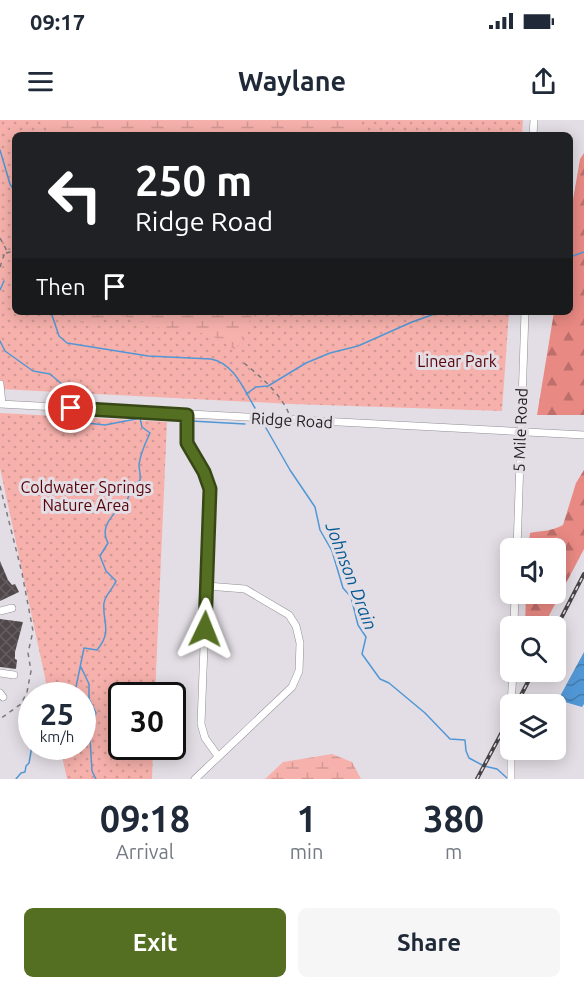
<!DOCTYPE html>
<html lang="en">
<head>
<meta charset="utf-8">
<style>
  :root { --surface:#fff; --page:#f6f6f7; --text:#1f2937; --muted:#747a83; --accent:#556f22 }
  body { margin:0; font-family:Ubuntu,sans-serif; background:var(--page); color:var(--text); height:100vh; display:flex; flex-direction:column; font-size:22px; white-space:nowrap }
  * { box-sizing:border-box; margin:0 }
  p { font-size:20px; color:var(--muted) }
  .icon { flex:none; width:33px; height:33px; fill:none; stroke:currentColor; stroke-width:2; stroke-linecap:round; stroke-linejoin:round }
  .map { position:relative; height:659px; overflow:hidden }
  .details { display:flex; flex-direction:column; background:var(--surface); flex:1 }
  .details>* { flex:none }
  .top-card { position:absolute; left:12px; top:12px; width:561px; height:183px; border-radius:9px; box-shadow:0 3px 15px #0003; background:#202124; color:#fff; overflow:hidden }
  .tools { position:absolute; left:500px; top:418px; display:grid; gap:12px }
  .tools a { display:grid; place-items:center; width:66px; height:66px; border-radius:9px; background:var(--surface); box-shadow:0 3px 15px #0003; font-size:30px }
  .speed { position:absolute; left:18px; top:562px; display:flex; gap:12px; font-size:30px; font-weight:700; text-align:center }
  .speed>* { display:grid; place-content:center; width:78px; height:78px; border-radius:50%; background:var(--surface); box-shadow:0 3px 15px #0003; line-height:1 }
  .speed small { font-size:15px; font-weight:400 }
  .speed .limit { border:3px solid #111; border-radius:9px; background:#fff; color:#111 }
  .pin { position:absolute; display:grid; place-items:center; width:51px; height:51px; color:#fff; margin:-26px; border:3px solid #fff; border-radius:50%; box-shadow:0 2px 6px #0007 }
  .me { position:absolute; width:66px; margin:-33px; rotate:2deg; stroke-linejoin:round; filter:drop-shadow(0 0 4px #0008) }
  .turn { display:flex; align-items:center; gap:21px; height:126px; padding:0 24px; font-size:27px }
  .turn .icon { width:78px; height:78px; stroke-width:2.5 }
  .turn b { display:block; font-size:42px; line-height:51px }
  .then { display:flex; align-items:center; height:57px; padding:0 24px; background:#0003; gap:12px; font-size:22px }
  .eta { display:flex; justify-content:space-evenly; align-items:center; height:102px; text-align:center }
  .eta b { font-size:36px; font-weight:700; line-height:42px }
  .cta { display:flex; gap:12px; margin-top:auto; padding:12px 24px }
  .cta a { flex:1; height:69px; border-radius:9px; background:var(--accent); color:#fff; font-size:24px; font-weight:700; line-height:69px; text-align:center }
  .cta a+a { background:var(--page); color:var(--text) }
  .status { display:flex; justify-content:space-between; align-items:center; height:42px; padding:0 30px; background:var(--surface); direction:ltr }
  .status svg { height:16px; fill:currentColor }
  header { display:flex; justify-content:space-between; align-items:center; height:78px; padding:0 24px; background:var(--surface); font-size:27px; font-weight:700 }
  .map>svg:first-child { display:block }
</style>
</head>
<body>
<div class="status"><b>09:17</b><svg viewBox="0 0 49 12"><path d="M0 12V9h3v3zM5 12V6h3v6zM10 12V3h3v9zM15 12V0h3v12zM26 1h20v11H26zM47 4h2v5h-2z"/></svg></div>
<header><svg class="icon" aria-label="menu" viewBox="0 0 24 24"><path d="M4 6h16M4 12h16M4 18h16"/></svg>Waylane<svg class="icon" aria-label="share" viewBox="0 0 24 24"><path d="M12 15V3M7 8l5-5 5 5M5 13v7h14v-7"/></svg></header>
<div class="map">
<svg width="584" height="659" viewBox="0 0 584 659">
  <defs>
    <pattern id="grass-dots" width="8" height="8" patternUnits="userSpaceOnUse" patternTransform="scale(1.5)"><rect width="8" height="8" fill="#f7b1ac"/><path d="M2 2h.1M6 6h.1" fill="none" stroke="#d39894" stroke-width="1.8" stroke-linecap="round"/></pattern>
    <pattern id="forest-firs" width="22" height="20" patternUnits="userSpaceOnUse" patternTransform="scale(1.5)"><rect width="22" height="20" fill="#e98983"/><path d="M5 1l3.5 6h-7zM16 11l3.5 6h-7z" fill="#bc6f6b"/></pattern>
    <pattern id="wetland-marsh" width="20" height="14" patternUnits="userSpaceOnUse" patternTransform="scale(1.5)"><rect width="20" height="14" fill="#f7b1ac"/><path d="M1 5h8M5 5V1M11 12h8M15 12V8" fill="none" stroke="#d39894"/></pattern>
    <pattern id="water-waves" width="16" height="10" patternUnits="userSpaceOnUse" patternTransform="scale(1.5)"><rect width="16" height="10" fill="#5197d5"/><path d="M0 5q4-4 8 0t8 0" fill="none" stroke="#437bac"/></pattern>
    <pattern id="building-cross-hatch" width="8" height="8" patternUnits="userSpaceOnUse" patternTransform="scale(1.5)"><rect width="8" height="8" fill="#4f474a"/><path d="M0 0l8 8M0 8l8-8" fill="none" stroke="#655e61"/></pattern>
  </defs>
  <rect width="100%" height="100%" fill="#e3dee5"/>
  <!-- grass -->
  <path fill="url(#grass-dots)" d="M0,0H523L522,15H15V192H509L502,291L291,284L0,269Z
    M0,293L167,302L155,576H122V627H153L152,659H67L60,627H82V576H49L0,348Z"/>
  <!-- forest -->
  <path fill="url(#forest-firs)" d="M584,33V295H537L554,192H570V97L580,39Z
    M584,350V429L543,507H525L526,474H555V429H528L530,413C545,410 549,412 563,405L576,363Z"/>
  <!-- wetland -->
  <path fill="url(#wetland-marsh)" d="M24,0H362L358,15H48L44,1Z
    M71,192H253L242,221L234,229L209,214L160,208L121,195L106,197L96,207L86,206Z
    M332,634L352,642L361,659H265L283,642Z"/>
  <!-- water -->
  <path fill="url(#water-waves)" d="M584,532V584L582,587L558,580Z"/>
  <g fill="none" stroke-linecap="round" stroke-linejoin="round">
    <!-- stream -->
    <path stroke="#5197d5" stroke-width="1.5" d="M0,30L10,64L15,72
      M570,137L584,132
      M0,170L4,161
      M51,192L59,216L67,223L148,236L211,239C234,243 244,270 255,288
      M0,221L5,231L33,251L50,254L63,265V270
      M246,274L256,267L268,266L306,243L330,233L358,226L412,202L440,192
      M69,301L73,304L77,302L105,305L141,298L181,300
      M191,301L245,304
      M266,308L290,350L315,387L320,410L332,431L343,468L351,477L358,505L366,517L362,534L380,559L389,563L425,593L450,619L465,620L466,631L469,638L484,646L497,649L507,658
      M81,547L89,564V579L96,593L90,606L85,612L90,619L92,651L96,659
      M77,576L76,567L84,528L97,530C113,511 102,502 104,483C105,475 113,469 116,461L106,451L100,436L108,423C99,408 113,392 126,384L131,369L140,360C141,355 139,349 139,345C140,334 145,324 150,313L142,307L140,298
      M16,659L21,653L25,652L26,646L29,643L32,626"/>
  </g>
  <!-- building -->
  <path fill="url(#building-cross-hatch)" d="M0,441L8,460L12,465L15,464L19,472L0,481Z
    M0,499L23,502L15,532V539L17,540L16,549L0,547Z"/>
  <g fill="none" stroke-linecap="round" stroke-linejoin="round">
    <!-- minor casing -->
    <g stroke="#928e95" stroke-width="8">
      <path id="minor" d="M533,15L534,0
        M0,264L2,284
        M0,284L584,315
        M187,295V323L205,352L210,369L201,604L205,618L218,636
        M517,429L525,192
        M0,491L12,488
        M514,507L515,474
        M0,553L14,555
        M0,573L3,577
        M511,585L513,552
        M511,630V659
        M195,659L292,567L299,551L300,523L296,506L289,495L245,469L207,466"/>
    </g>
    <!-- path -->
    <path stroke="#7d7a7e" stroke-width="1.5" stroke-dasharray="4.5 4.5" stroke-linecap="butt" d="M0,118L6,129L0,147
      M6,133L15,131
      M244,243C261,257 281,274 289,294
      M0,366L22,453L33,511L28,533L31,551L27,572L21,584L0,599"/>
    <!-- minor -->
    <use href="#minor" stroke="#fff" stroke-width="7"/>
    <!-- rail casing -->
    <g stroke="#474447" stroke-width="4">
      <path id="rail" d="M555,510L584,454
        M516,585L533,552
        M477,659L510,597"/>
    </g>
    <!-- rail -->
    <use href="#rail" stroke="#e3dee5" stroke-width="1.5" stroke-dasharray="4.5" stroke-linecap="butt"/>
  </g>
  <g fill="none" stroke-linecap="round" stroke-linejoin="round">
    <!-- route casing -->
    <g stroke="#374816" stroke-width="15">
      <path id="route" d="M71,288L187,295V323L204,352L210,369L205,509"/>
    </g>
    <!-- route -->
    <use href="#route" stroke="#556f22" stroke-width="10"/>
  </g>
  <g text-anchor="middle" dominant-baseline="central" stroke-width="6" stroke-linejoin="round" paint-order="stroke">
    <!-- park labels -->
    <g font-size="16" fill="#560008" stroke="#e3dee5">
      <text x="457" y="241">Linear Park</text>
      <text x="86" y="367">Coldwater Springs<tspan x="86" dy="18">Nature Area</tspan></text>
    </g>
    <!-- street labels -->
    <g font-size="16" fill="#211f21" stroke="#e3dee5">
      <text transform="translate(292 300) rotate(3)">Ridge Road</text>
      <text transform="translate(520 310) rotate(-88)">5 Mile Road</text>
    </g>
    <!-- water labels -->
    <g font-size="18" font-style="italic" fill="#045993" stroke="#e3dee5">
      <text transform="translate(352 456) rotate(69)">Johnson Drain</text>
    </g>
  </g>
</svg>
<div class="tools">
<a><svg class="icon" aria-label="sound" viewBox="0 0 24 24"><path d="M4 9h4l5-4v14l-5-4H4zM17 9q2 3 0 6"/></svg></a>
<a><svg class="icon" aria-label="search" viewBox="0 0 24 24"><circle cx="10" cy="10" r="6"/><path d="M15 15l6 6"/></svg></a>
<a><svg class="icon" aria-label="layers" viewBox="0 0 24 24"><path d="M12 4l9 5-9 5-9-5zM3 14l9 5 9-5"/></svg></a>
</div>
<div class="speed"><div>25<small>km/h</small></div><div class="limit">30</div></div>
<div class="pin" style="left:71px;top:288px;background:#d93025"><svg class="icon" aria-label="arrive" viewBox="0 0 24 24"><path d="M6 21V4h12l-3 4 3 4H6"/></svg></div>
<svg class="me" style="left:205px;top:509px" viewBox="-20 -20 40 40"><path d="M0-17L14 15 0 8-14 15z" fill="#556f22" stroke="#fff" stroke-width="4"/></svg>
<div class="top-card">
<div class="turn"><svg class="icon" aria-label="left" viewBox="0 0 24 24"><path d="M17 20v-9H6M10 6l-5 5 5 5"/></svg><div><b>250 m</b>Ridge Road</div></div>
<div class="then">Then<svg class="icon" aria-label="arrive" viewBox="0 0 24 24"><path d="M6 21V4h12l-3 4 3 4H6"/></svg></div>
</div>
</div>
<section class="details">
<div class="eta">
<div><b>09:18</b><p>Arrival</p></div>
<div><b>1</b><p>min</p></div>
<div><b>380</b><p>m</p></div>
</div>
<div class="cta"><a>Exit</a><a>Share</a></div>
</section>
</body>
</html>
